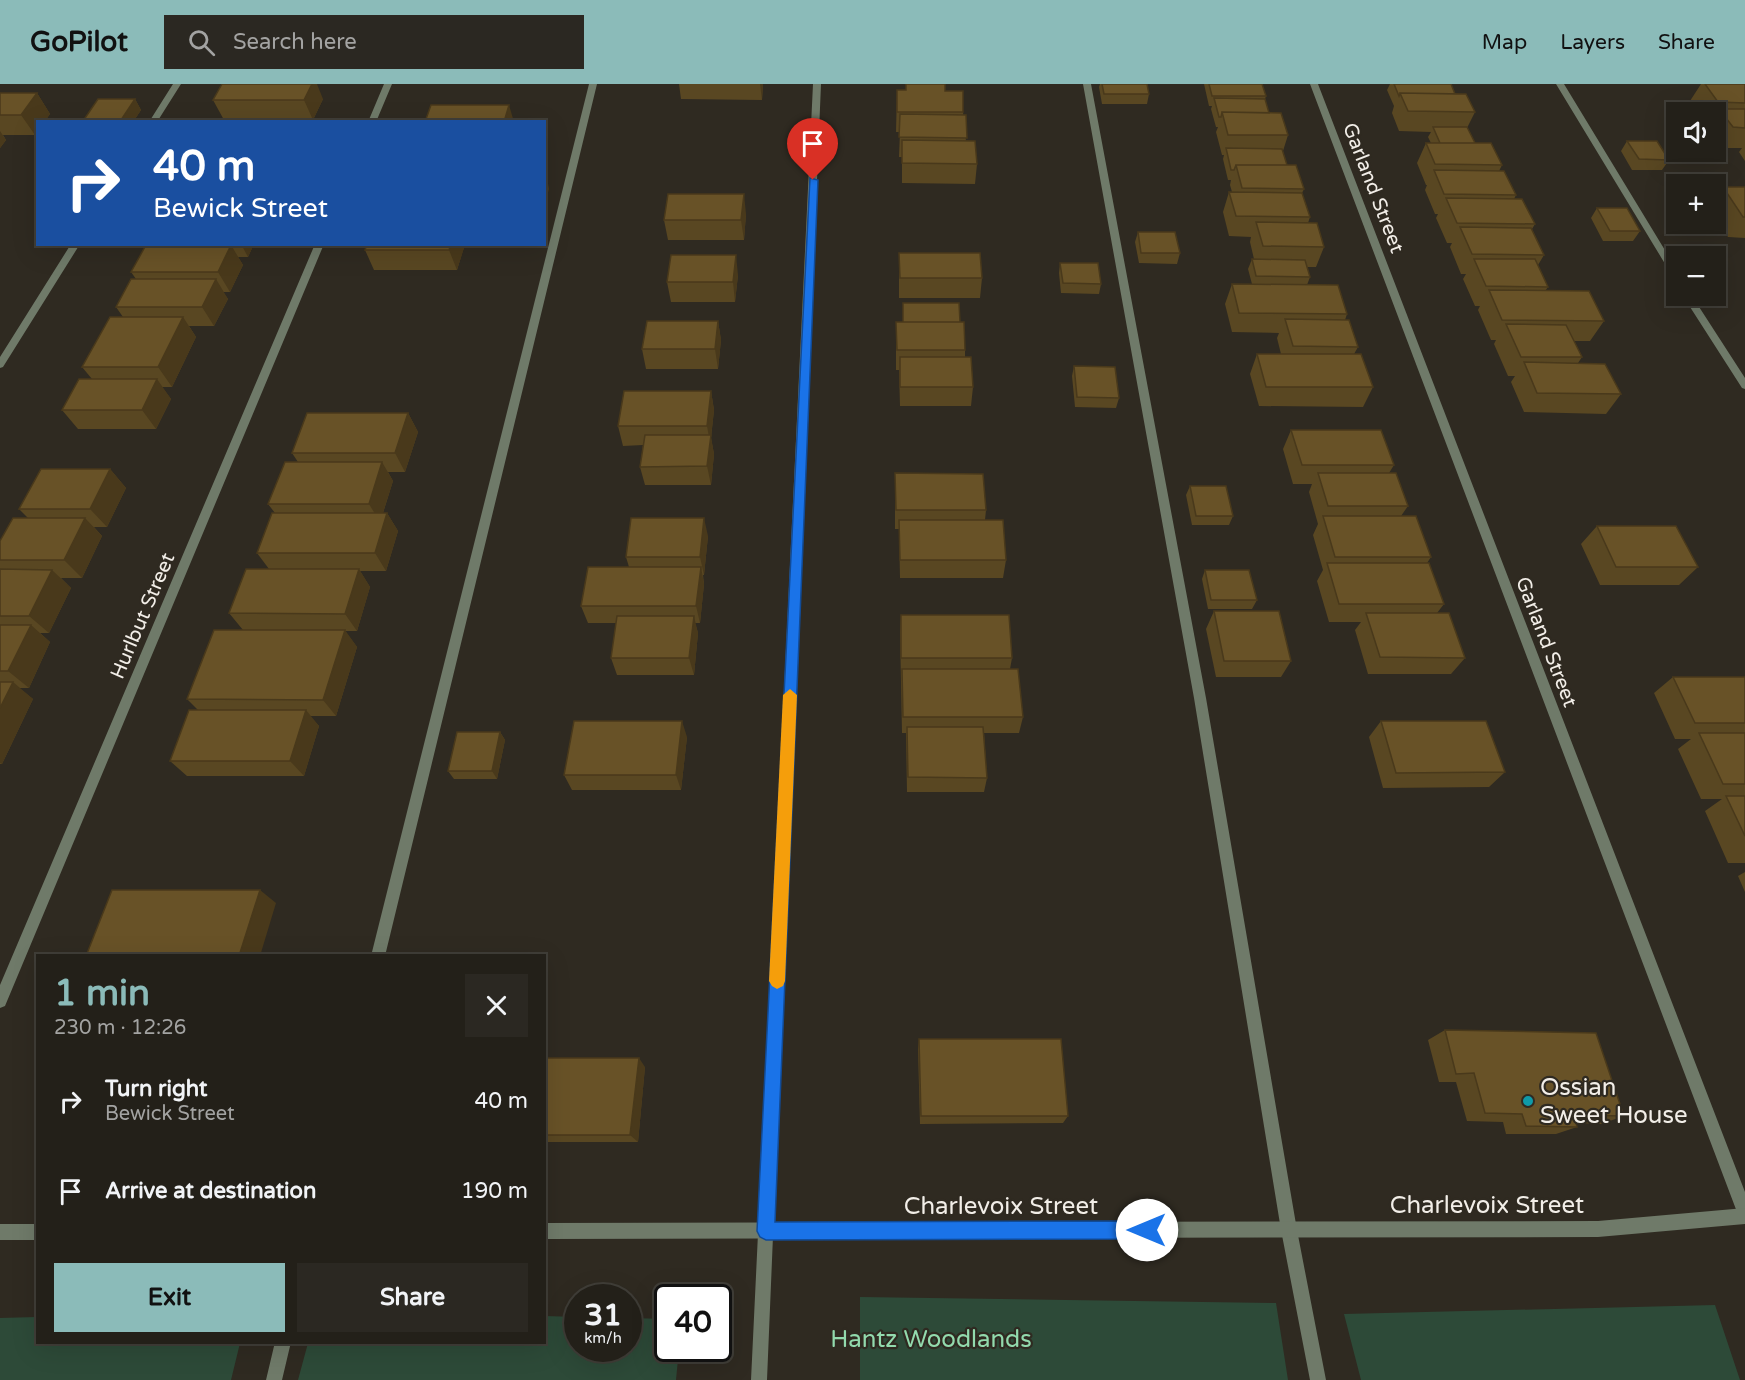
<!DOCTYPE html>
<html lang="en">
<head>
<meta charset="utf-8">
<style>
  :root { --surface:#232019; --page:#2b2822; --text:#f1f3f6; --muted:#a3a3a2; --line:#403e38; --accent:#8bbbb9 }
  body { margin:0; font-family:"Varela Round",sans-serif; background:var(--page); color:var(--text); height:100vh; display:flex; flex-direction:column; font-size:22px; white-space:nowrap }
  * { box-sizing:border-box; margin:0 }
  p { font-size:20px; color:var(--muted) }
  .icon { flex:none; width:33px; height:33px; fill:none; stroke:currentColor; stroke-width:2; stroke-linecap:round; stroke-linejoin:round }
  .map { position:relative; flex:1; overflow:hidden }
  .panel { position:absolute; left:36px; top:870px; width:510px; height:390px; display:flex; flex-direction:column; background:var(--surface); border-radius:0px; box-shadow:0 6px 24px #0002,0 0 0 2px var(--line) }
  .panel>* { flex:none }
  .banner { position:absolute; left:36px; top:36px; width:510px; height:126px; border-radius:0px; box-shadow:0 6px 24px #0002,0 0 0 2px var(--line); background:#1a4fa0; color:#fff; overflow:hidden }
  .fabs { position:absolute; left:1666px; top:18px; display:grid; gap:12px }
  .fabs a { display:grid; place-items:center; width:60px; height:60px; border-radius:0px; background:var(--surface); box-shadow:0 6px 24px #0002,0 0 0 2px var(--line); font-size:30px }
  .speed { position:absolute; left:564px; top:1200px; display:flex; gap:12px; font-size:30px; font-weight:700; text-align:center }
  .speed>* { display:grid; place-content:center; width:78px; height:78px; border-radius:50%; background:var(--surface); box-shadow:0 6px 24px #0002,0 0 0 2px var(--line); line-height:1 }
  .speed small { font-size:15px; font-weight:400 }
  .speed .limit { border:3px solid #111; border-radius:9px; background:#fff; color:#111 }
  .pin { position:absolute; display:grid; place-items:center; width:51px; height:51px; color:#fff; margin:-62px -26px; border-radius:50% 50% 50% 0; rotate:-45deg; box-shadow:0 0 6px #0007 }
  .pin .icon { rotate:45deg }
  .me { position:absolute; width:66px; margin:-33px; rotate:270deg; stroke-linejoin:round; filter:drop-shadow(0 0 4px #0008) }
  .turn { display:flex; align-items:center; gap:21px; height:126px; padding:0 18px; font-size:27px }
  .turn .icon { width:78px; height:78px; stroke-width:2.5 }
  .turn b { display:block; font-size:42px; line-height:51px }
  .round { display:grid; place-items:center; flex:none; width:63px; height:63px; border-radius:0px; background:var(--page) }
  .overview { display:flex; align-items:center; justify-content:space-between; height:102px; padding:0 18px }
  h1 { font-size:36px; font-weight:700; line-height:45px; color:var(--accent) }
  .primary-button { display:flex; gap:12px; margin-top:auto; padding:12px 18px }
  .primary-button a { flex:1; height:69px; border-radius:0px; background:var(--accent); color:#111; font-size:24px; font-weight:700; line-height:69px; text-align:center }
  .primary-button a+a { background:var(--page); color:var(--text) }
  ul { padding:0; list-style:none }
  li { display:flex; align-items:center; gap:18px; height:90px; padding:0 18px }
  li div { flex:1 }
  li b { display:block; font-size:22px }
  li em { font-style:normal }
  header { display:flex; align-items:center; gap:36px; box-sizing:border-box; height:84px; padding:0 30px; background:var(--accent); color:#111 }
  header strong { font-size:28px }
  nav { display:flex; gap:33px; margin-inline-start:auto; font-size:21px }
  .search { width:420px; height:54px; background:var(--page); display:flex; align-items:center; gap:15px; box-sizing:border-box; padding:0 21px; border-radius:0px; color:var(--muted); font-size:22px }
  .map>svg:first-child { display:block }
</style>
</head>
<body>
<header>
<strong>GoPilot</strong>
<div class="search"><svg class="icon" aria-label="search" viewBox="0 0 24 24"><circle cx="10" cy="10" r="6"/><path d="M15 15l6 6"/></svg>Search here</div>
<nav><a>Map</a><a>Layers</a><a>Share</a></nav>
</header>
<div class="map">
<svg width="1745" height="1296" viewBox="0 0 1745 1296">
  <rect width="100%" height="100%" fill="#2f2a21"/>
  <!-- green -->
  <path fill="#2d4a38" d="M860,1213L1276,1219L1288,1296H860Z
    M1715,1221L1740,1296H1361L1344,1230Z
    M545,1232L577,1233L578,1264H628L629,1234L667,1235L668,1264L679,1265L676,1296H298L308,1259L544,1258Z
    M37,1233L38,1258L240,1259L231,1296H0V1234Z"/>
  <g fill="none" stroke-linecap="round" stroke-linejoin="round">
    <!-- service -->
    <path fill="#6f7a69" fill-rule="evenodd" d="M173,0H181L157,38H149Z
      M589,0H597L385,872H371Z
      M1083,0H1091L1206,614L1297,1146L1326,1296H1310L1281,1146L1194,614Z
      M1556,0H1564L1677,186V196L1673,193Z
      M71,160H80L3,283L0,284V273Z
      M1683,212H1692L1745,294V305L1742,304Z
      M275,1258H291L282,1296H266Z"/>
    <!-- minor -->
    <path fill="#6f7a69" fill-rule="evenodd" d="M384,0H392L376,38H368Z
      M813,0H821L767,1296H751Z
      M1310,0H1318L1745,1108V1136L1740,1133L1737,1128Z
      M315,160H324L5,922L0,924V901Z"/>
    <!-- tertiary -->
    <path fill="#6f7a69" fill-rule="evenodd" d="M1745,1124V1140L1598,1153L544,1155V1139L1598,1137Z
      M0,1140H38V1156H0Z"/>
  </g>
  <!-- wall -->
  <path fill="#594722" d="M679,0H763L762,16L681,15Z
    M1100,0H1147L1149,10L1147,20H1102L1099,3Z
    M1204,0H1262L1266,12L1265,15L1269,29L1288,51L1283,67L1287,81L1304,105L1302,109L1310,133L1308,139L1324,163L1316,183H1307L1310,193L1307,201L1347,230L1345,236L1358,263L1354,270L1373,303L1363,323L1259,322L1250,290L1257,270H1281L1277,254L1279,249L1232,248L1225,220L1232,200H1252L1248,185L1252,175H1254L1250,158L1251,153L1229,152L1223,128L1229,108H1232L1230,101L1231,96H1228L1223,75L1224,71H1222L1216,48L1218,43H1216L1211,25L1212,22H1209Z
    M1383,0H1451L1455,10L1475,28L1467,44L1475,59L1502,81L1499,87L1516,111L1514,115L1535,140L1532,145L1544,171L1538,181L1548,203L1545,207L1604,237L1590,257H1574L1582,273L1578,279L1621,310L1606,330L1524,328L1511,298L1515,292H1508L1494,260L1496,256H1491L1478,226L1480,222H1475L1463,195L1466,190H1461L1450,163L1452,159H1447L1436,134L1438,130H1435L1425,106L1427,101H1426L1417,79L1426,59H1431L1428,53L1431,48L1399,47L1392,29L1394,22L1387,6L1390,0Z
    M1701,0H1745V77L1739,68L1742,64H1719L1716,60V28H1698L1690,17Z
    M897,6L945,7L963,28L966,57L977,80L975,100L902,99V73H899L900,48H896Z
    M0,9H37L50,30L35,51H3L6,56L0,64Z
    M135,15L141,26L133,38H83V37Z
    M323,15L313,36H224L213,16Z
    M1627,57L1669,76L1662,86H1632L1621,67Z
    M1723,103H1745V154L1728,153L1716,135V113Z
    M1597,124L1640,147L1633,157H1603L1591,134Z
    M746,130L744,156H668L664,136Z
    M1138,148L1180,169L1177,180L1139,179L1135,158Z
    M154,160H254L248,173H238L243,181L230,208H223L228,215L214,242H189L196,253L172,303H162L171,315L156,345H78L62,326L92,295L82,283L123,233L116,223L136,195L131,188L155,161Z
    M367,160H465L457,186H374L365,166Z
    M899,169L982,194L980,214H899Z
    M1060,179L1101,200L1099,210L1061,209L1059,189Z
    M738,191L735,218H671L667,198Z
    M718,237L721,256L718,285H646L642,265Z
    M896,238H960L965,266V273L973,303L971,322H900L899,286H896Z
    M1074,282L1119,314L1116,324L1075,323L1072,292Z
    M711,307L714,326L711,354L714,370L711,401H645L640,383L643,361L623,362L618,342Z
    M408,329L418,348L405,388H388L393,397L383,429H387L398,447L386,487H360L370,503L357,547H345L357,563L336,632H310L319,642L304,692H187L170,677L198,626L187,615L243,546L229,529L269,485L257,469L275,429L268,420L298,378L292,369Z
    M1291,346L1394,381L1389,389L1408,422L1401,432L1431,473L1427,479L1444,520L1437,529L1465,574L1451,590H1368L1355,546L1361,538H1329L1317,497L1323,486L1313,451L1318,440L1309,408L1312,400H1293L1283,365Z
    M110,385L126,404L107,443H94L102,452L82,494H61L71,504L49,549H40L50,558L29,604H19L33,615L2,680H0V457L28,434L19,425Z
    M895,389L986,426L985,436L1006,476L1003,494H900L899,445H895Z
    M1190,402L1233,432L1229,441H1192L1186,411Z
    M1597,442L1698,483L1679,501H1600L1581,460Z
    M708,452L704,491H703L704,500L700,539H695L698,549L694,591H617L611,574L616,539H588L581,522L629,483L626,473Z
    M1205,486L1257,516L1252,525H1208L1202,495Z
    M1214,527L1291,577L1281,593H1216L1206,545Z
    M901,531L1012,574L1010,585L1023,633L1019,649H984L987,694L984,708H907L906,649H902L900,548Z
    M1673,593H1745V779H1728L1705,727L1722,715H1701L1678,665L1691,655H1675L1654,609Z
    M1381,637L1505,688L1489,703L1383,704L1369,653Z
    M500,648L505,656L497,695H454L448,687Z
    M687,653L681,706H572L564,691Z
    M1745,788V808L1738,792Z
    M1445,946L1624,1032L1601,1040L1576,1039L1577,1043L1556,1050H1506L1503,1038L1467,1037L1456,998H1439L1428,956Z
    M919,955L1068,1032L1063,1039L920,1040L918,965Z
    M544,974L645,983L638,1058H544Z"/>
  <!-- shaded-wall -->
  <path fill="#49391b" d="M312,0H317L323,15L313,36L304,16Z
    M760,0H763L762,16Z
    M37,9L50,30L44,38H38V47L35,51L21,31Z
    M135,15L141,26L133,38H122L121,36Z
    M509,21L514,38H504Z
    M0,47L6,56L0,64Z
    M547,94L549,105L544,123V102Z
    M744,110L746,130L744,156L741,136Z
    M241,160H254L248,173Z
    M451,160L465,161L457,186L449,166Z
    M231,161L243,181L230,208L218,188Z
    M736,171L738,191L735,218L733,198Z
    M216,195L228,215L214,242L202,223Z
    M183,233L196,253L172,303L158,283Z
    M718,237L721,256L718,285L715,265Z
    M157,295L171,315L156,345L142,326Z
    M711,307L714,326L711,353L714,370L711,401L707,382L710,359L707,342Z
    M408,329L418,348L405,388L395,369Z
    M382,378L393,397L380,438L369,420Z
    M110,385L126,404L107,443L90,425Z
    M387,429L398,447L386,487L375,469Z
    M85,434L102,452L82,494L64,476Z
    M704,434L708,452L704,491L700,473Z
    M701,483L704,500L700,539L696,522Z
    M359,485L370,503L357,547L345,530Z
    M52,486L71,504L49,549L29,532Z
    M694,532L698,549L694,591L689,574Z
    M31,541L50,558L29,604L8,587Z
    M345,546L357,563L336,632L323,616Z
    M13,598L33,615L2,680L0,679V624Z
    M306,626L319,642L304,692L290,677Z
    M682,637L687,653L681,706L676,691Z
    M500,648L505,656L497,695L492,687Z
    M260,806L276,819L260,872H239Z
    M639,974L645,983L638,1058L630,1051Z"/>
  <!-- building -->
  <path fill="#685227" stroke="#49391b" stroke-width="1.5" d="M222,0H312L304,16H213Z
    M906,0H945V7H963V28H897V6H906Z
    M1102,0H1147L1149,10H1104Z
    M1209,0H1262L1266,12H1212Z
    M1394,0H1451L1455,10L1400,9L1399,12Z
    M1705,0H1745V19L1718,18Z
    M0,9H37L21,31H0Z
    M1400,9L1466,10L1475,28L1408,27Z
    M1214,14L1265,15L1269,29L1222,28L1221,33H1219Z
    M98,15H135L121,36L83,37Z
    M431,21H509L504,38H425Z
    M1719,25H1745V44L1733,43Z
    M1222,28L1281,29L1288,51H1228Z
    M900,30L966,31L967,54L899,53Z
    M1433,43H1467L1475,59H1440Z
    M902,56L975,57L977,80L902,79Z
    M1627,57H1657L1669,76L1639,75Z
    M1426,59H1491L1502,81L1435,80Z
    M1226,64L1282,65L1287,81H1236L1234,86H1231Z
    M1236,81H1296L1304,105L1242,104Z
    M1434,86L1504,87L1516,111L1444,110Z
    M1723,103H1745V133H1743Z
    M1229,108L1302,109L1310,133L1236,132Z
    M668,110H744L741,136H664Z
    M1446,114L1522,115L1535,140L1457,139Z
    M1597,124H1627L1640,147H1610Z
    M1256,138L1317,139L1324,163L1263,162Z
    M1460,143L1531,144L1544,171L1472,170Z
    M1138,148H1175L1180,169H1141Z
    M367,160H451L449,166H365Z
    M146,161H231L218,188H131Z
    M899,169H980L982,194H900Z
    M671,171H736L733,198H667Z
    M1252,175L1305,176L1310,193L1256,192Z
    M1474,175H1535L1548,203L1486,202Z
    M1060,179H1098L1101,200L1063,199Z
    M131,195H216L202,223H116Z
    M1232,200L1338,201L1347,230L1239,229Z
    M1489,206L1589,207L1604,237L1502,236Z
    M903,219H959L960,238H903Z
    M110,233H183L158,283H82Z
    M1285,235L1349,236L1358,263L1293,262Z
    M647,237H718L715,265H642Z
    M896,238H964L965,266H897Z
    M1506,240L1566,241L1582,273H1521Z
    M1257,270H1361L1373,303H1266Z
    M900,273H971L973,303H900Z
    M1524,278L1605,280L1621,310L1537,309Z
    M1074,282L1115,283L1119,314L1077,313Z
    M79,295H157L142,326H62Z
    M624,307H711L707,342H618Z
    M307,329H408L395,369H292Z
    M1291,346H1381L1394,381H1302Z
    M645,351H711L707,382L640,383Z
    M285,378H382L369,420H268Z
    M41,385H110L90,425H19Z
    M895,389L983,390L986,426H896Z
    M1318,389H1396L1408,422H1328Z
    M1190,402H1226L1233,432H1196Z
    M272,429H387L375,469H257Z
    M1323,432H1416L1431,473H1335Z
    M13,434H85L64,476H0V457Z
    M631,434H704L700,473H626Z
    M899,436H1003L1006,476H900Z
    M1597,442H1676L1698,483H1616Z
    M1327,479H1429L1444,520H1339Z
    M588,483H701L696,522H581Z
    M0,485L52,486L29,532H0Z
    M246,485H359L345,530L229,529Z
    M1205,486H1249L1257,516H1211Z
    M1214,527H1279L1291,577H1224Z
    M1366,529H1449L1465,574L1380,573Z
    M901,531H1009L1012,574H901Z
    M617,532H694L689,574H611Z
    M0,541H31L8,587H0Z
    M214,546H345L323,616L187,615Z
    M902,585H1018L1023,633H903Z
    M1673,593H1745V639H1695Z
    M0,598H13L0,624Z
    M189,626H306L290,677H170Z
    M574,637H682L676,691H564Z
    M1381,637H1486L1505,688L1396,689Z
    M907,643H983L987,694L908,693Z
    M457,648H500L492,687H448Z
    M1699,649H1745V700H1723Z
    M1726,712H1745V752Z
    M112,806H260L239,872H86Z
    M1445,946L1596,949L1624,1032L1574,1031L1577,1043L1526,1042L1522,1030L1485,1029L1474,989L1456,990Z
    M919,955H1061L1068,1032H921Z
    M544,974H639L630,1051H544Z"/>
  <!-- route -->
  <path fill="#1a73e8" stroke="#114b97" stroke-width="1.5" d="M810,94L818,96L775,1138L1147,1137L1153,1140L1155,1146L1153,1152L1147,1155L766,1156L760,1153L757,1147Z"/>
  <!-- slow -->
  <path fill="#f59e0b" d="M790,605L797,611L785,897L783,902L777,905L772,902L769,897L783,611Z"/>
  <!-- markers -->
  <circle fill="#0f9aa8" stroke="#2f2a21" stroke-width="2" cx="1528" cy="1017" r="6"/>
  <g text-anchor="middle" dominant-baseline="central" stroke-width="4.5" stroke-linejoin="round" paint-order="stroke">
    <!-- street labels -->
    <g font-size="20" fill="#f2eee8" stroke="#2f2a21">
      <text transform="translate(1373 104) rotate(69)">Garland Street</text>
      <text transform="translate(143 532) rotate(-67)">Hurlbut Street</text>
      <text transform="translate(1546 558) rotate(69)">Garland Street</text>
    </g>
    <!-- near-poi labels -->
    <g font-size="24" fill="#f2eee8" stroke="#2f2a21" text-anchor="start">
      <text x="1540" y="1003">Ossian<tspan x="1540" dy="28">Sweet House</tspan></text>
    </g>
    <!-- near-street labels -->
    <g font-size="24" fill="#f2eee8" stroke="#2f2a21">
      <text x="1487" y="1121">Charlevoix Street</text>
      <text x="1001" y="1122">Charlevoix Street</text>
    </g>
    <!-- near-park labels -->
    <g font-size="24" fill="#92daad" stroke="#2f2a21">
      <text x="931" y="1255">Hantz Woodlands</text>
    </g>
  </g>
</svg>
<div class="fabs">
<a><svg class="icon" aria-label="sound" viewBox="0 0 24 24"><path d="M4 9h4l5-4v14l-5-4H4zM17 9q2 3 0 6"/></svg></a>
<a>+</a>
<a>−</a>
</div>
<div class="speed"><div>31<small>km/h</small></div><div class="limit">40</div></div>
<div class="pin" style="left:813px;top:96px;background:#d93025"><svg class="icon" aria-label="arrive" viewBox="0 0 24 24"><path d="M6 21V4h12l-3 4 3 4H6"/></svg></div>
<svg class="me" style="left:1147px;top:1146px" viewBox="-20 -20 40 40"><circle r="19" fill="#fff"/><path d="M0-13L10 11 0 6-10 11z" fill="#1a73e8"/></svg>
<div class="banner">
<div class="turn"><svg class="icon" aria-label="right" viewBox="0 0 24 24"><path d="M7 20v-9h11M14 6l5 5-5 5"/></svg><div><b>40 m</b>Bewick Street</div></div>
</div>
<section class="panel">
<div class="overview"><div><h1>1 min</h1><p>230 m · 12:26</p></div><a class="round"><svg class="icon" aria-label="close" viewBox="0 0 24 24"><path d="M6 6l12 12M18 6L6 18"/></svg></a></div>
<ul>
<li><svg class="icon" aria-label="right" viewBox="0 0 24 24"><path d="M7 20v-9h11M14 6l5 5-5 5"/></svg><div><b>Turn right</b><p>Bewick Street</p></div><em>40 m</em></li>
<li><svg class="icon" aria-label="arrive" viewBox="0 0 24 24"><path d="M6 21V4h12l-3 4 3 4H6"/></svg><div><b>Arrive at destination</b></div><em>190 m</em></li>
</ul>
<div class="primary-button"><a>Exit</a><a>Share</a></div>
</section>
</div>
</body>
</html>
